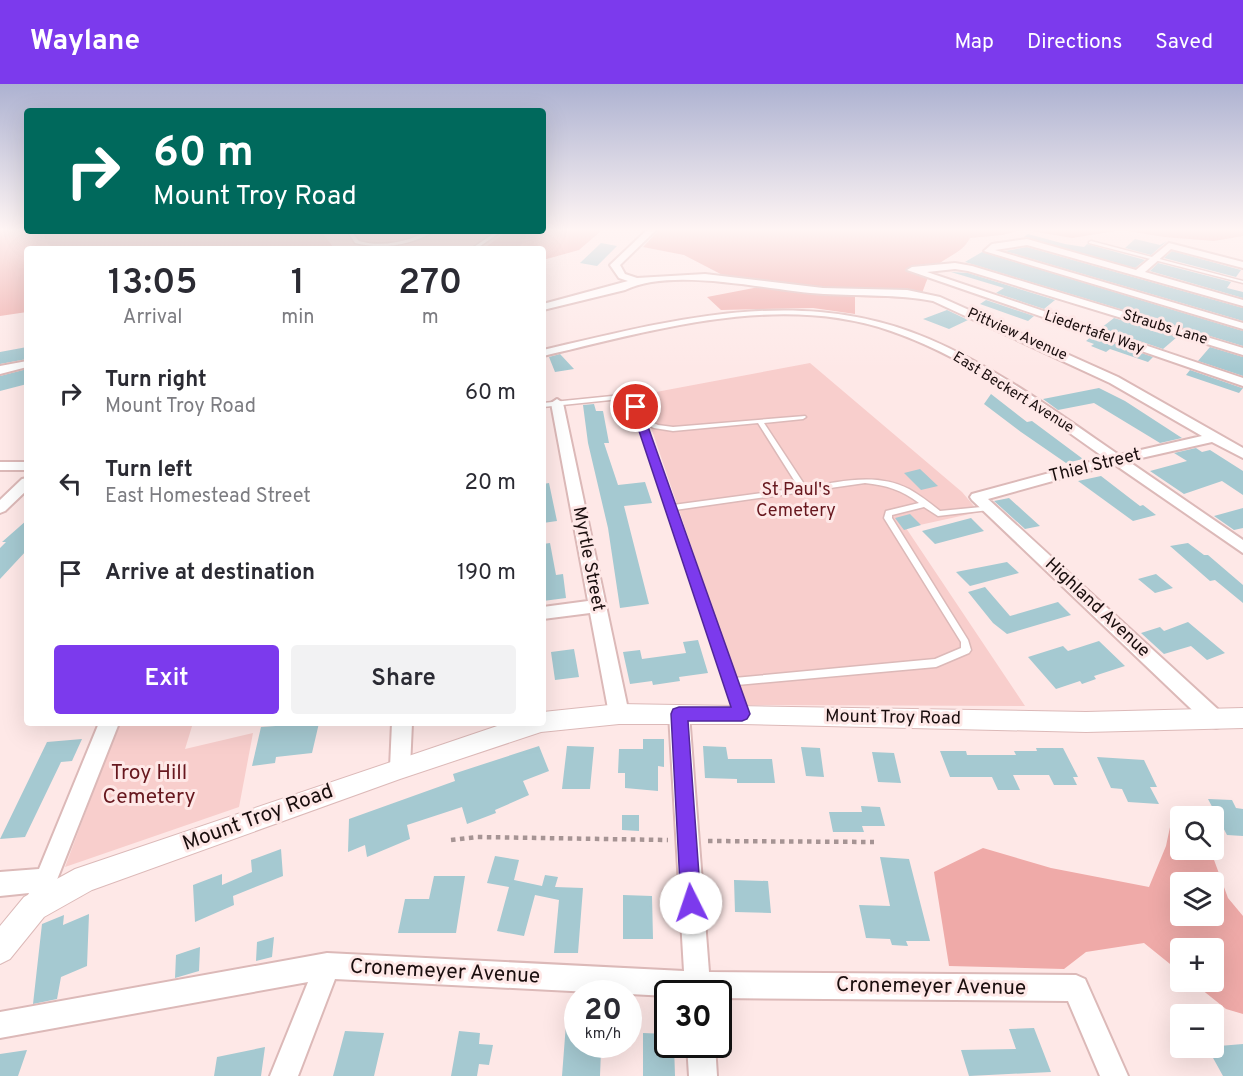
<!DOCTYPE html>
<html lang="en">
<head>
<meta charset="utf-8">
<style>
  :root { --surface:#fff; --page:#f2f2f3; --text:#2b2b33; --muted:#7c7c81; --accent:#7c3aed }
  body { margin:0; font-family:Overpass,sans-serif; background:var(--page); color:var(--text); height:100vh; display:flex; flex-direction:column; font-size:22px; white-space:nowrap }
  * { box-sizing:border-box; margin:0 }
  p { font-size:20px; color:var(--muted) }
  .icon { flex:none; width:33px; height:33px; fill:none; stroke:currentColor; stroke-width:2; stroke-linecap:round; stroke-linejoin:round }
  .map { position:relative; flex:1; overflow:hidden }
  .sheet { position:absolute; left:24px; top:162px; width:522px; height:480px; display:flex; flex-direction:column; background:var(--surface); border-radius:6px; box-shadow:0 6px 24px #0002 }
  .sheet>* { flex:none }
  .guide { position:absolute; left:24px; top:24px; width:522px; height:126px; border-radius:6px; box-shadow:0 6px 24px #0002; background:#00695c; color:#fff; overflow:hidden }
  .controls { position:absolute; left:1170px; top:722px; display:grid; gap:12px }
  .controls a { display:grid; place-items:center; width:54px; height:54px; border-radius:6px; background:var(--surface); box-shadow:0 6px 24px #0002; font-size:30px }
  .speed { position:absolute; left:564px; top:896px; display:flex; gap:12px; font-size:30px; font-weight:700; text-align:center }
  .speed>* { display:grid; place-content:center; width:78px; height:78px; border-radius:50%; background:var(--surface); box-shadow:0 6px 24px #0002; line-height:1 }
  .speed small { font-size:15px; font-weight:400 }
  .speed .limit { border:3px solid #111; border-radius:9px; background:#fff; color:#111 }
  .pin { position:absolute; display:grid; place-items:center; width:51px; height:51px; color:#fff; margin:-26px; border:3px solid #fff; border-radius:50%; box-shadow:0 2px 6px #0007 }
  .me { position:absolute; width:66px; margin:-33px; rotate:356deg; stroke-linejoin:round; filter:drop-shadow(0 0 4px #0008) }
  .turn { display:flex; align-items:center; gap:21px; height:126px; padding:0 30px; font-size:27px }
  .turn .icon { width:78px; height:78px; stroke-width:2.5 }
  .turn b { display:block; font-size:42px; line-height:51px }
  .eta { display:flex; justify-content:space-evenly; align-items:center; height:102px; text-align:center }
  .eta b { font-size:36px; font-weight:600; line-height:42px }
  .action { display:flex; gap:12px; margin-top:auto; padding:12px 30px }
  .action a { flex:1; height:69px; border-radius:6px; background:var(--accent); color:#fff; font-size:24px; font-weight:600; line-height:69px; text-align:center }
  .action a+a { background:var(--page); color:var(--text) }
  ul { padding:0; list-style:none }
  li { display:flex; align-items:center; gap:18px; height:90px; padding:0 30px }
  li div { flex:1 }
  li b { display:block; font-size:22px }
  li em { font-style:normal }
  header { display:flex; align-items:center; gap:36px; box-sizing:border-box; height:84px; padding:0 30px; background:var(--accent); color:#fff }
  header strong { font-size:28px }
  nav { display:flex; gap:33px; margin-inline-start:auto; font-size:21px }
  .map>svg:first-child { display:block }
</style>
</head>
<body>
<header>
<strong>Waylane</strong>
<nav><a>Map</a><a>Directions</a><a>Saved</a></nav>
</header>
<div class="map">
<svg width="1243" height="992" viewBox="0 0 1243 992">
  <rect width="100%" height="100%" fill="#fee8e7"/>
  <!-- green -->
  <path fill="#f8cecc" d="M321,147H507L483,165H335Z
    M810,279L962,408L979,428L906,444L1025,622L745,621L640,311Z
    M119,639H193L185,665L253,649L239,723L65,783Z"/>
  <!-- forest -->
  <path fill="#efaaa8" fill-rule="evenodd" d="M0,146L321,147L335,165H27V228L0,232Z
    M602,146L579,166L543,176V165H483L507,147Z
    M659,146H1022L1002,151L970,154C962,170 946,172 934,184C927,192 924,205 920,215L855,213V230L813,224L721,226L707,213L759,203L736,198L684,171L643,163Z
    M1025,146H1243V152L1214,157L1164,153L1122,146L1072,154Z
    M1173,729L1188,732H1180V765H1210L1228,814L1243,832V930L1226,925L1191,897H1214V864H1180V888L1144,859L1086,868L1064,885L949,882L934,788L983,764L1051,784L1149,803L1166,762ZM1180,798H1214V831H1180Z"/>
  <!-- building -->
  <path fill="#a5c9d1" d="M1028,150L1065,160L1084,163L1087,160L1145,176L1135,184L1024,153Z
    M1135,155L1160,161L1167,157L1151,171L1125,164Z
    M601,159L617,162L597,182L580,179Z
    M1027,163L1243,224V237L1005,167Z
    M1172,167L1241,186L1236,193L1164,174Z
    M982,168L1243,247V262L965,178Z
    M1158,179L1231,198L1227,204L1243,208V214L1150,187Z
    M951,188L968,189L1055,216L1044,225L996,209L1004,204Z
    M986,216L1034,232L1028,237L980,220Z
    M947,226L968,236L949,245L923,235Z
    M1114,234L1177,253L1163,265L1101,244Z
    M1092,252L1153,273L1148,278L1110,265L1106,268L1091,262L1094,260L1086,257Z
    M27,263V275L0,280V268Z
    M1210,263L1243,273V292L1198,277Z
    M560,270L574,285L555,288L549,273Z
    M27,285V300L0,307V292Z
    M1190,286L1242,304H1243L1239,309L1186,291Z
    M1099,304L1125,317L1182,354L1160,359L1094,319L1058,326L1043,315Z
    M991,310L1027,338L1032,337L1083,375L1066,379L1021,348L984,320Z
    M594,320L596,327H603L609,359H604L618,401L645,398L652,419L624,422L649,520L620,524L608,444L588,359L583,321Z
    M1196,364L1202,368L1210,366L1243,387V411L1222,397L1184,410L1150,387L1187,377L1174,369Z
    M920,385L938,402L921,406L904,389Z
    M1101,392L1140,422L1143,421L1156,431L1133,437L1078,397Z
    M549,399L557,437L543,439V400Z
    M1009,414L1040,442L1025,445L994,417Z
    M1243,424V444L1234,446L1214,432Z
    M910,430L921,441L904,446L895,434Z
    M971,434L984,447L935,460L922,447Z
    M27,436V466L0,495V464L6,458H2Z
    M550,459L556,491L563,490L566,514L543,517V460Z
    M1188,459L1204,471H1208L1243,501V519L1215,496L1210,497L1170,462Z
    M1007,478L1019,489L970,502L956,488Z
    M1156,490L1173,504L1155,509L1138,495Z
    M985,503L1010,532L1058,518L1071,531L1007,550L993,539L968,508Z
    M1188,538L1225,569L1207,576L1191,562L1164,570L1141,549L1160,543L1164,547Z
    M698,556L708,589L679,593L680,597L653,601L652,597L630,600L623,568L640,566L642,575L686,569L683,558Z
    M1099,557L1125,582L1094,592L1096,595L1082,600L1080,597L1056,605L1028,573L1063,562L1068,567Z
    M574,565L579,593L555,596L551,568Z
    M319,639L312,669L276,673L275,679L252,682L261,643Z
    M82,655L72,677L61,678L25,753L0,755L47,658Z
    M643,655H664V683L658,682V707L625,704V689H618L619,665H643Z
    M539,662L549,687L523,697L529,711L495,726L496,729L467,740L462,723L407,741L410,755L367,773L365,761L348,768L349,735L455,697L453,690Z
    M567,662L594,663L590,705H562Z
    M703,662L726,663L728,675H772L775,699H737V695L705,694Z
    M801,663L820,664L824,693L806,692Z
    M1036,664H1063L1078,693H1073L1077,701H1054L1049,691H1013L1020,706H998L992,693H950L940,667H966L967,671H1016L1014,667H1037Z
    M872,668L894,669L901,699L878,698Z
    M1097,673L1144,676L1157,703H1150L1159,720L1128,718L1122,705L1111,704Z
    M1208,715L1232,716L1236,724L1243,725V752L1227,751Z
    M861,722L880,723L885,742H862L864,748H833L829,728H862Z
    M622,731H639V747L622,746Z
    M281,765L283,792L233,812L234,821L195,838L193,801L222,790V801L252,788L251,776Z
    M495,772L519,776L514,796L542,802L545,791L558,793L555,803L583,804L578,869H554L559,816L535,811L524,852L497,847L509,803L487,799Z
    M880,773L909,775L930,857H906L908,862L892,861L890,855L866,854L859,821L890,822Z
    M434,792H465L456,849H398L405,815H429Z
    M734,796L768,797L771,829L735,828Z
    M623,811L652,812L653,855H623Z
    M89,830L87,882L61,893L57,915L33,920L42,840L64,831L63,841Z
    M274,853L272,873L256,877L257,858Z
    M200,863L199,887L175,894L176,871Z
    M567,927L578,928V960H589V965L601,966L600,992H562Z
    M1034,944L1051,988L969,992L961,966L1016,965L1009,945Z
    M345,947L384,949L374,992H333Z
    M459,947L480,949L479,960L493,961L489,981L479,980L477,992H451Z
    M643,949L668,950V960H674L675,992H643Z
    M1243,960V992H1223L1207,963Z
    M265,963L261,992H214L217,973Z
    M27,966L18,992H0V970Z"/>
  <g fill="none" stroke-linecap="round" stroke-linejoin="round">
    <!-- service casing -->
    <g stroke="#dcb9b8" stroke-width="3">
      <path id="service" d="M347,147H351L359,157C377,162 394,160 412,154C420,151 427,147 435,147C412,161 382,166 355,159Z
        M497,147H502L476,165H471Z
        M1091,157L1243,197V199L1089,159V158Z
        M632,310L635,312L643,334L658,341L673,343L805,332L806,333L803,335L764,339L806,403C840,398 876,388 909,405C920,411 930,419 940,427L992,422L993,424L989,426L938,432L924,423L892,431V434L968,556L971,566L969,569L936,583L737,601L747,630L745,633L742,634L739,633L630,314L543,323V319ZM758,339L799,404L673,421L645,340L654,344L673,347ZM865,399C886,401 902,406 919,419L886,427L884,434L961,558V564L935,575L734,594L675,426Z"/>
    </g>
    <!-- minor casing -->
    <g stroke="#dcb9b8" stroke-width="4">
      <path id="minor" d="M647,146H656L620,181L625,190L637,194L705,190L823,204L907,206L940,213L1118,293L1243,364V374L1212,358L1128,377L1243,456V469L1114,380L988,415L1223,630L1226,636L1223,642L1216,644L1209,642L972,416L970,413L972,410L1105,374C1038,327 970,274 891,247C778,208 655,246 543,272V266C672,236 802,200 929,255C997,284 1058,329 1119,371L1202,352L1110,299L933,217C897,210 861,212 824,210C770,207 673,182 625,206L543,226V220L628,197L619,194L610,181Z
        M1027,155L1136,186L1169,159L1243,178V184L1171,165L1145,188L1243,216V222L1027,161L995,166L1243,239V245L984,167L992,160Z
        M955,179L972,182L1243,264V271L968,187L955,185L927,188L1243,294V302L907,186L912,183Z
        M27,277V283L0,290V282Z
        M557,315L563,319L629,630L626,636L619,638L612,636L609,630L590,529L543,535V523L588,517L551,319Z
        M0,378H27V386H0Z
        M27,394V406L5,427L0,429V416L22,395Z
        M679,622L686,624L689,630L709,888L1076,891L1085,895L1128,992H1100L1068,917L718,914V909H668V912L335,895L298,992H270L308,898L0,954V928L327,869L684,887L669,630L672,624Z
        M99,639H119L43,831L35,835L27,831L23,823L29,809L0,812V788L39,785Z
        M392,639H412L410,684L407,691L400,693L393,691L390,684Z
        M687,960H715L717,992H689Z"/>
    </g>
    <!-- tertiary casing -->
    <g stroke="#dcb9b8" stroke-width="2">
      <path id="tertiary" d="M619,620L1086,628L1243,624V644L1086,648L742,640H619L541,648L400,695L92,806L44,833L10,875L0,880V842L24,813L75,785L506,639H543V628Z"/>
    </g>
    <!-- path -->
    <path stroke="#a69494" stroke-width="4.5" stroke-dasharray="4.5 4.5" stroke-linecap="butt" d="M451,756L477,753L668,756
      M708,757L874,758"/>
    <!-- service -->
    <use href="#service" fill="#fff" fill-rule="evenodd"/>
    <!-- minor -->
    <use href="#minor" fill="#fff" fill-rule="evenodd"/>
    <!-- tertiary -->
    <use href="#tertiary" fill="#fff" fill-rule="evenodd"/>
  </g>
  <!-- sky -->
  <linearGradient id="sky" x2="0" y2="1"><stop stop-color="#adb2d1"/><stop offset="0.51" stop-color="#fff5f4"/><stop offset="1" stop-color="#fff5f4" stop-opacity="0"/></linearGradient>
  <rect width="1243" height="285" fill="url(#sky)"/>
  <!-- route -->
  <path fill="#7c3aed" stroke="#51269a" stroke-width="1.5" d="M632,321L641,323L750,630L747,635L742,637H688L701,819L698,826L691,828L684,826L681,819L671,630L673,625L679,623H731L631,323Z"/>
  <g text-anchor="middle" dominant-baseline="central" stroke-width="6" stroke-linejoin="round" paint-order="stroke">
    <!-- far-street labels -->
    <g font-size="15" fill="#1a0e0e" stroke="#fee8e7">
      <text transform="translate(1165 244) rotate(17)">Straubs Lane</text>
      <text transform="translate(1094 249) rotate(19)">Liedertafel Way</text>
      <text transform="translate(1017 251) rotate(24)">Pittview Avenue</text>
      <text transform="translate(1013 309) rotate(32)">East Beckert Avenue</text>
    </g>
    <!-- street labels -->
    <g font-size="18" fill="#1a0e0e" stroke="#fee8e7">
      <text transform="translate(1095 382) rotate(-14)">Thiel Street</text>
      <text transform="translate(588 475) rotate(79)">Myrtle Street</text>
      <text transform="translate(1097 524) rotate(43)">Highland Avenue</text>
      <text transform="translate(893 634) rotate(1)">Mount Troy Road</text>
    </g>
    <!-- park labels -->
    <g font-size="18" fill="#67171e" stroke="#fee8e7">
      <text x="796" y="406">St Paul's<tspan x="796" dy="21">Cemetery</tspan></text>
    </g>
    <!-- near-park labels -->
    <g font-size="21" fill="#67171e" stroke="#fee8e7">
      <text x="149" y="689">Troy Hill<tspan x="149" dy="24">Cemetery</tspan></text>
    </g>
    <!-- near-street labels -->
    <g font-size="21" fill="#1a0e0e" stroke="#fee8e7">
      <text transform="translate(258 734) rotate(-20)">Mount Troy Road</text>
      <text transform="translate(445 888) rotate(3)">Cronemeyer Avenue</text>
      <text transform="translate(931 903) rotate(1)">Cronemeyer Avenue</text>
    </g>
  </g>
</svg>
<div class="controls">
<a><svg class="icon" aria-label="search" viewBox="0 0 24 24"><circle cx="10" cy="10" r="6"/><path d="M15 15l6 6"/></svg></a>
<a><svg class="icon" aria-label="layers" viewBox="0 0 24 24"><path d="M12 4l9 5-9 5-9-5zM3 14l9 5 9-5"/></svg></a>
<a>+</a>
<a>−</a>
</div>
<div class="speed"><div>20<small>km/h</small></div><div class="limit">30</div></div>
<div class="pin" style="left:636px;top:323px;background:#d93025"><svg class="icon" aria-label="arrive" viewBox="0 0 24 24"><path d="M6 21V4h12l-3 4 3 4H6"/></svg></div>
<svg class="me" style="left:691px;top:819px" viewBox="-20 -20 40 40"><circle r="19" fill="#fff"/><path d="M0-13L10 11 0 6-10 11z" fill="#7c3aed"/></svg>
<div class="guide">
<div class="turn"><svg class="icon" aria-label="right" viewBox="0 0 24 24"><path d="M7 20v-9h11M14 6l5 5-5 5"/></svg><div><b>60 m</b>Mount Troy Road</div></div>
</div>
<section class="sheet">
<div class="eta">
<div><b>13:05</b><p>Arrival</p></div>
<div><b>1</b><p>min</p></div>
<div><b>270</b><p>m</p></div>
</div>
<ul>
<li><svg class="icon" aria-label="right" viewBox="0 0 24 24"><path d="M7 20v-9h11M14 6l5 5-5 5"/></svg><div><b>Turn right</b><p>Mount Troy Road</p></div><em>60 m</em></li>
<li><svg class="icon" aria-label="left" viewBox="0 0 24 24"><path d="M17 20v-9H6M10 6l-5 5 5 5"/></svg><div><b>Turn left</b><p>East Homestead Street</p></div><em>20 m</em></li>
<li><svg class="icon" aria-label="arrive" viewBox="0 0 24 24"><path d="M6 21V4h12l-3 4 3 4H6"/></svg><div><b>Arrive at destination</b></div><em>190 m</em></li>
</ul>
<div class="action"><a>Exit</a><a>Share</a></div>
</section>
</div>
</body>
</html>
